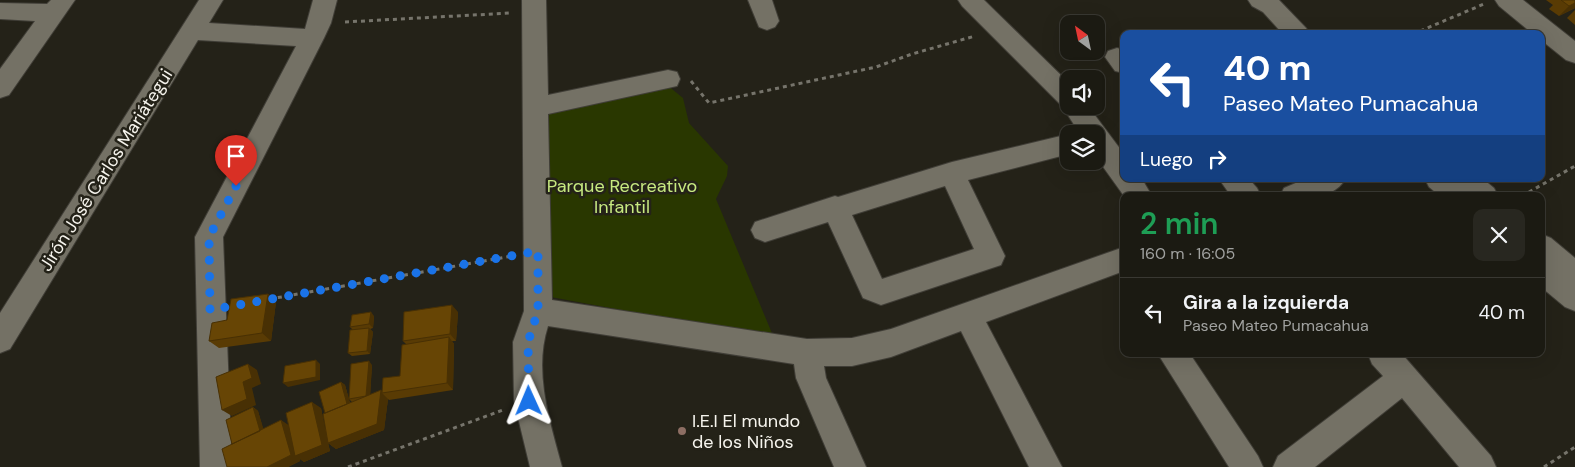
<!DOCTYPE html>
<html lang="es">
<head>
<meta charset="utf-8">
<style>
  :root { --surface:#1b1a12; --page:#282720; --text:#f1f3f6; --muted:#a0a19f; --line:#393832 }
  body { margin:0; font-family:"DM Sans",sans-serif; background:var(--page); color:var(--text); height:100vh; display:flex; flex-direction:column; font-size:19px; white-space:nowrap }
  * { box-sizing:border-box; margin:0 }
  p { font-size:16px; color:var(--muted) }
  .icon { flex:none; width:28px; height:28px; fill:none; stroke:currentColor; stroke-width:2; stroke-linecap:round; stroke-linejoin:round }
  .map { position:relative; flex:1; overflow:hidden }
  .panel { position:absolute; left:1120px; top:192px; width:425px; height:165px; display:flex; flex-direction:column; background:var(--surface); border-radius:10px; box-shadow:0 5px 20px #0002,0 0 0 1px var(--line) }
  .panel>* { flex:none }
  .hud { position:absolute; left:1120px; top:30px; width:425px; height:152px; border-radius:10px; box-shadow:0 5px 20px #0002,0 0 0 1px var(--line); background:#1a4fa0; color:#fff; overflow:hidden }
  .needle { width:32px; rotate:327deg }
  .controls { position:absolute; left:1060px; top:15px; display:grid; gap:10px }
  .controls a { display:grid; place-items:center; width:45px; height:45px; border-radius:10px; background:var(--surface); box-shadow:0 5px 20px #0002,0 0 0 1px var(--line); font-size:25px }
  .pin { position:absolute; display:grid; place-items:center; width:42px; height:42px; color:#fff; margin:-51px -21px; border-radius:50% 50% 50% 0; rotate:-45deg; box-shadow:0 0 5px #0007 }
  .pin .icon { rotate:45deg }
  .me { position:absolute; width:55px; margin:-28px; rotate:359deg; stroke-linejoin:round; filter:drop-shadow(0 0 4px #0008) }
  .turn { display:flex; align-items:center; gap:18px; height:105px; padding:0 20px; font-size:22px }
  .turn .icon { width:65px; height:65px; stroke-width:2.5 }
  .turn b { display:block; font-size:35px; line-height:42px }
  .then { display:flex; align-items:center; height:48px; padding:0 20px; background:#0003; gap:10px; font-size:19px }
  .round { display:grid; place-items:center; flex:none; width:52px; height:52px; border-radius:10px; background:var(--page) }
  .summary { display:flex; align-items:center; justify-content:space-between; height:85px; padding:0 20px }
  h1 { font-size:30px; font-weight:600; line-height:38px; color:#1e9e55 }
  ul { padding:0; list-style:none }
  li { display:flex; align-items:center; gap:15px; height:70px; padding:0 20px; border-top:1px solid var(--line) }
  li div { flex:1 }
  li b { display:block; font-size:19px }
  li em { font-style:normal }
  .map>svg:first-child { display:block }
</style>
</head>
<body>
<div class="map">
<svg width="1575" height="467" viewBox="0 0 1575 467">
  <rect width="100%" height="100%" fill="#242218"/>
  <!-- green -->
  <path fill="#293700" d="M667,85L683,98L689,123L728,166L727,176L716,199L774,338L529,293L527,141L551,111L603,103L607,96Z"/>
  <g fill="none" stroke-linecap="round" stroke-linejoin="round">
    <!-- minor casing -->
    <g stroke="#403e37" stroke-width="2">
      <path id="minor" d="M51,0H75L9,95L0,98V69L35,21L0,19V3L47,4Z
        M199,0H223L209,23L305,29L313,0H337L331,23L324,38L223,237L232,467H200L195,237L296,46L198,40L10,349L0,353V313Z
        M522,0H546L548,95L668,70L677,72L680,79L677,86L668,88L548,114L552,300L807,339L852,338L891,329L1124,247V271L986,322L1062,467H1029L961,331L891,357L852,366H824L826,378L866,467H834L796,378L794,364L548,326C533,372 550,422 562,467H530L514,401L513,342L524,311Z
        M748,0H772L779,21L775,27L767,30L759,27Z
        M958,0H984L1069,83V106H1088L1124,154V179H1142L1152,196H1124L1096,157V134H1080L1062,106L962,6Z
        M1248,0H1279L1306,28L1310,34H1283L1263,12L1252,6Z
        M1495,0H1523L1575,41V63L1566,60L1541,40V34H1533L1499,6Z
        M1117,48L1124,50V73L1115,71L1105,57L1108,51Z
        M1069,134V154L968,180L1005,256L1001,265L881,305L863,298L828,222L765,242L755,238L751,230L755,222L835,196L838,197L952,162ZM945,186L974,249L882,279L852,215Z
        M1219,179H1249L1257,188L1261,196H1231Z
        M1305,179H1345C1334,201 1301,196 1280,196L1284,188Z
        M1425,179H1483L1494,188L1498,196H1440L1429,187Z
        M1541,234L1551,238L1575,258V311L1565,307L1541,287Z
        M1158,354H1190L1258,456L1263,467H1229Z
        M1368,354H1402L1491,456L1496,467H1459L1402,398L1315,467H1273L1278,456L1383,376L1372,364Z"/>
    </g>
    <!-- path -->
    <path stroke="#76746b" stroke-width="3" stroke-dasharray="4 4" stroke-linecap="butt" d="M345,22L511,13
      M1413,34L1484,4
      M691,81L709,103L876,67L912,54L975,36
      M1522,196L1575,166
      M270,299L512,256
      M348,467L503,410
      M1544,467L1575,447"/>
    <!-- minor -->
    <use href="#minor" fill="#747165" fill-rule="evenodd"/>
  </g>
  <!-- wall -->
  <path fill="#593b04" d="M1546,0H1575V8L1559,16L1549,9L1553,5Z
    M1575,10V25L1567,18Z
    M268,294L276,302L271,341L219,348L209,341L227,320Z
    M458,312L456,341H452L454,344L453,390L389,400L388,399L384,430L336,449L328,443L330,451L304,462L300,459V461L288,467H227L232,444L253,407L258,411L263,429L289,426L321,408L325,430V413L341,382L345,385L350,403L352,402L349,399L372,365L370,395L382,391L400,376L406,344L403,341Z
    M374,316L373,328L370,329L373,332L370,354L352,356L348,353L353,330L350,327Z"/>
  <!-- shaded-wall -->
  <path fill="#483004" d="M1575,3V8L1559,16L1569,6Z
    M268,294L276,302L271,341L262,333Z
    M452,305L458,312L456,341L450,334Z
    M371,312L374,316L373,328L369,324Z
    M369,328L373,332L370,354L367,351Z
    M449,337L454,344L453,390L447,383Z
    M316,360L320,364V380L288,387L283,383Z
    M369,361L372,365L370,399L366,396Z
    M248,364L257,370L261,384L252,388L256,405L232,416L222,410L243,382Z
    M341,382L345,385L351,407L325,414Z
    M381,390L384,393H382L388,399L384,430L336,449L328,443L330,451L304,462L300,459V461L288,467H267L281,420L290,426L312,402L321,408L328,443Z
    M253,407L258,411L265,434L260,431Z"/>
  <!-- building -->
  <path fill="#674505" stroke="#483004" d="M1561,0H1575V3L1569,6Z
    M268,294L262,333L209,341L212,323L227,320L231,299Z
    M452,305L450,334L403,341L404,312Z
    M371,312L369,324L350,327L352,315Z
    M369,328L367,351L348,353L350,330Z
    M449,337L447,383L382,393L383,378L400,376L402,345Z
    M316,360V377L283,383L285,366Z
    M369,361L366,396L349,399L351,364Z
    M248,364L252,378L243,382L247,399L222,410L216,377Z
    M341,382L347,404L325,413L319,392Z
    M381,390L377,424L328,443L323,414Z
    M312,402L322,445L295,456L286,413Z
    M253,407L260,431L232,444L226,420Z
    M281,420L291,455L267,467H227L222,449Z"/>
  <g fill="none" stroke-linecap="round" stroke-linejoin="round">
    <!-- route -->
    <path stroke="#1a73e8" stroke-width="9" stroke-dasharray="0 16.2" d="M236,186L209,237L210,310L538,251V311L528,342L529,401"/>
  </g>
  <!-- markers -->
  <circle fill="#8d6e63" stroke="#242218" stroke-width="2" cx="682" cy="431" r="5"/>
  <g text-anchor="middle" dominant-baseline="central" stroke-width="5" stroke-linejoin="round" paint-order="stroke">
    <!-- street labels -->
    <g font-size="18" fill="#f6f4ed" stroke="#242218">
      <text transform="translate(106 170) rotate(-58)">Jirón José Carlos Mariátegui</text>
    </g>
    <!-- park labels -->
    <g font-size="18" fill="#c7e980" stroke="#242218">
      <text x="622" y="186">Parque Recreativo<tspan x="622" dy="21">Infantil</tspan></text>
    </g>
    <!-- poi labels -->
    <g font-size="18" fill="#f6f4ed" stroke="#242218" text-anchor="start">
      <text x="692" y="421">I.E.I El mundo<tspan x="692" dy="21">de los Niños</tspan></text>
    </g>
  </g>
</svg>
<div class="controls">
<a><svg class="needle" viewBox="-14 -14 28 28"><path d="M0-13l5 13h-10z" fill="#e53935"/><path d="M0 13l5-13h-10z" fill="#a0a19f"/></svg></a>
<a><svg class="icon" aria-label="sound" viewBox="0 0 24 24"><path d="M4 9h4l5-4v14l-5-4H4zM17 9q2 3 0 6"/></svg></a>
<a><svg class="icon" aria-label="layers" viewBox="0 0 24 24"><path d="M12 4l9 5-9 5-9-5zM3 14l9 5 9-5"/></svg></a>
</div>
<div class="pin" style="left:236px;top:186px;background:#d93025"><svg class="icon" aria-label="arrive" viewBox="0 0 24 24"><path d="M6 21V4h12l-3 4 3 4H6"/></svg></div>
<svg class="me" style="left:529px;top:401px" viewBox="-20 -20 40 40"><path d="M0-17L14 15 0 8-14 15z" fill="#1a73e8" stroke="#fff" stroke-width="4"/></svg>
<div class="hud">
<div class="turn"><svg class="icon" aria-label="left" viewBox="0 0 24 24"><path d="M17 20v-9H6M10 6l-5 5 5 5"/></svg><div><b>40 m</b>Paseo Mateo Pumacahua</div></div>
<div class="then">Luego<svg class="icon" aria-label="right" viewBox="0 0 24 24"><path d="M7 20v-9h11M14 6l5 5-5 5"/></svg></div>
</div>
<section class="panel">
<div class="summary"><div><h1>2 min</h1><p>160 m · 16:05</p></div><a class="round"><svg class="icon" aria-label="close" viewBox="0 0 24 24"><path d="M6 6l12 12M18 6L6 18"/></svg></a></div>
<ul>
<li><svg class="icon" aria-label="left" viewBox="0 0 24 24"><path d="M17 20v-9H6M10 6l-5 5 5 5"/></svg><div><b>Gira a la izquierda</b><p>Paseo Mateo Pumacahua</p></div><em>40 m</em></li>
</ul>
</section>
</div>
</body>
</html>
